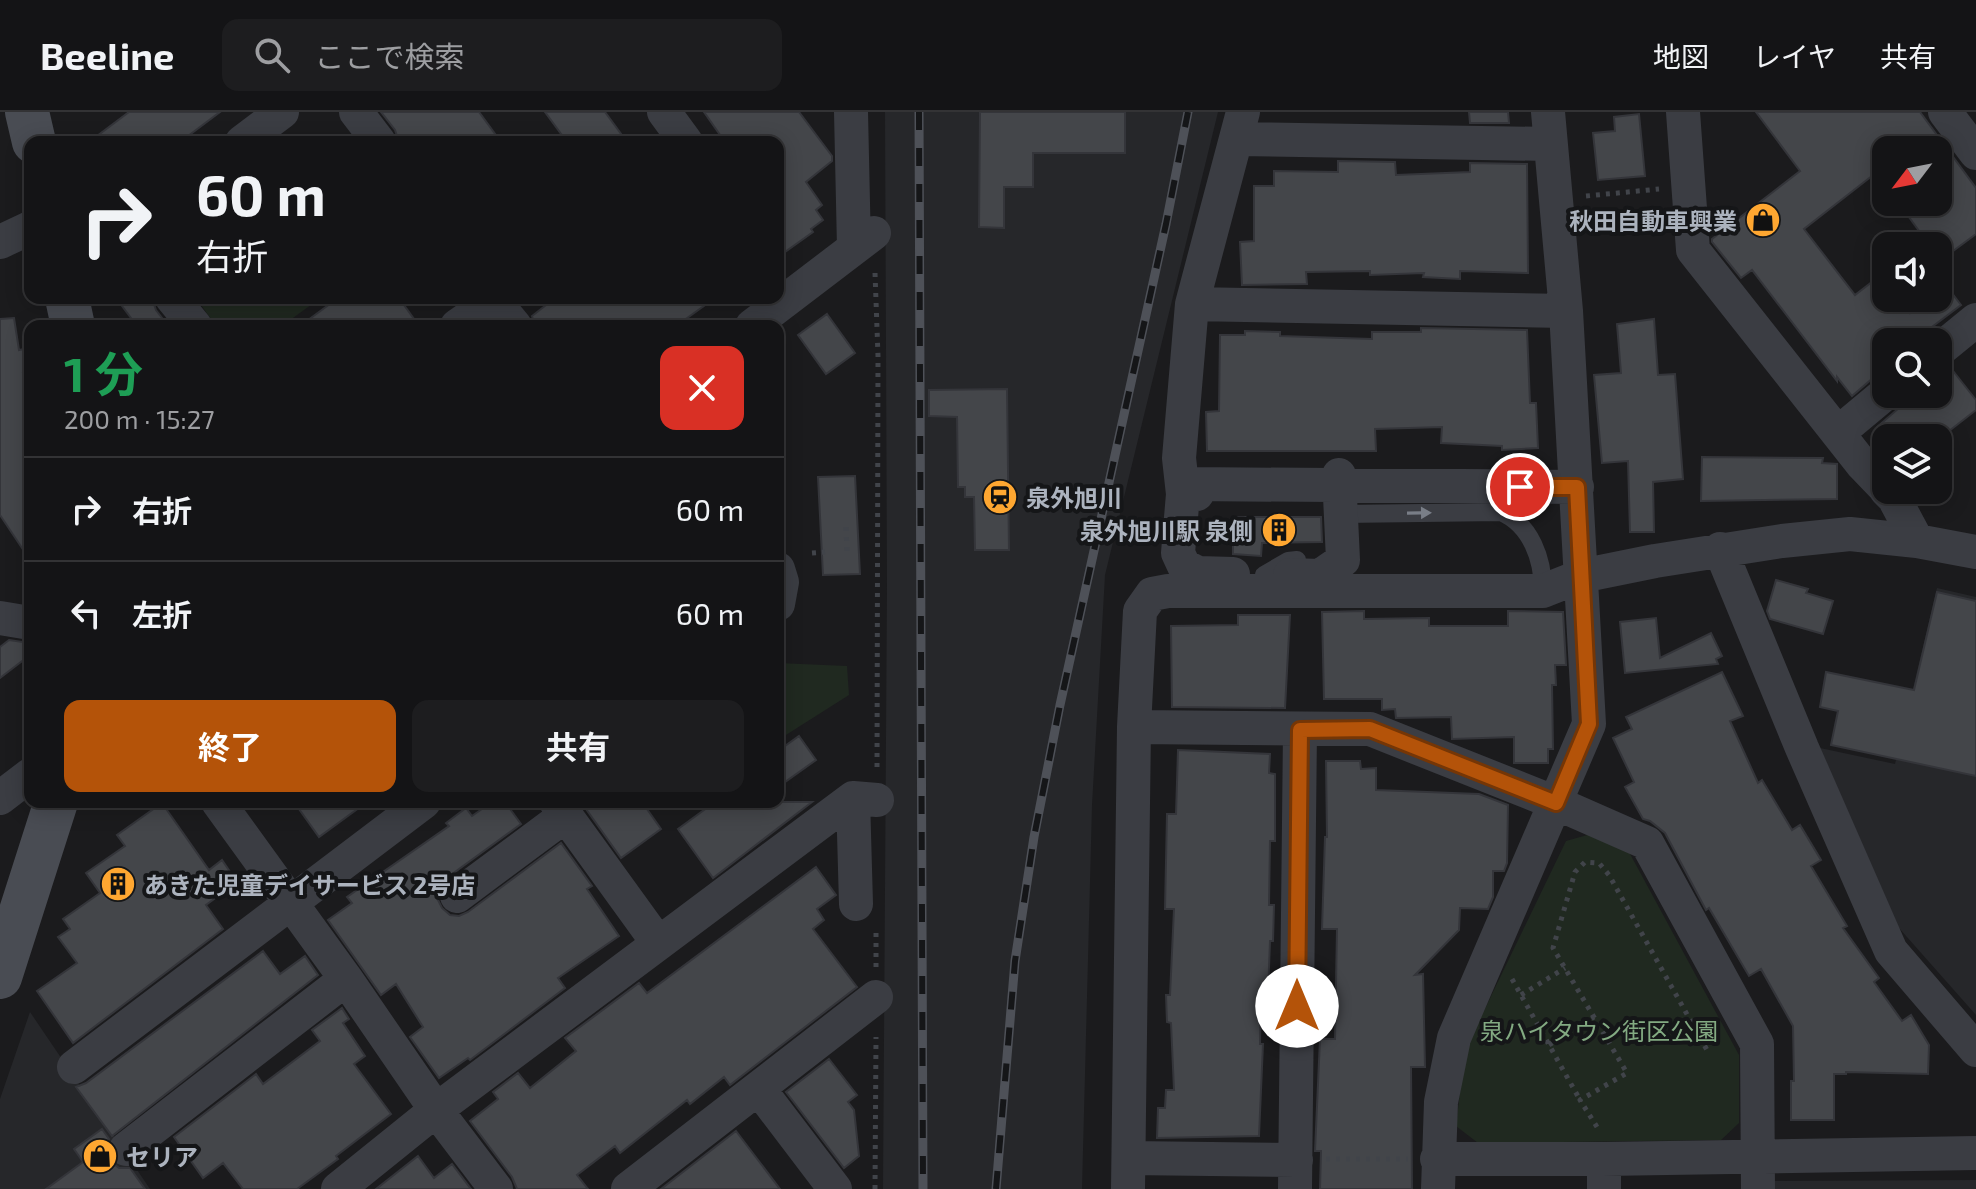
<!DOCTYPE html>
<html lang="ja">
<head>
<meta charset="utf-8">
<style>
  :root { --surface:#141416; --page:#1d1d1f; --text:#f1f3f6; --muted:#9d9ea1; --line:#333335; --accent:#b45309 }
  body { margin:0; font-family:"Exo 2","Noto Sans JP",sans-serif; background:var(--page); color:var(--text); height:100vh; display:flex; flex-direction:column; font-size:30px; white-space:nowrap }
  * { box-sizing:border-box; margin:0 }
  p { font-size:26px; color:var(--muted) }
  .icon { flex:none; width:44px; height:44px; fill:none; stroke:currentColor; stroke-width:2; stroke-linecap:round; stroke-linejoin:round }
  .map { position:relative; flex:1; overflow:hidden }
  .details { position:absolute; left:24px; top:208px; width:760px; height:488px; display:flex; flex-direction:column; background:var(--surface); border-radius:16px; box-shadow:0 4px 20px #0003,0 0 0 2px var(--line) }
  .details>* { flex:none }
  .banner { position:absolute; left:24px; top:24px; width:760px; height:168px; border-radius:16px; box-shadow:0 4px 20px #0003,0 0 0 2px var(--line); background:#141416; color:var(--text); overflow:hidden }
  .needle { width:52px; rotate:238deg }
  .tools { position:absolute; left:1872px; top:24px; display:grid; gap:16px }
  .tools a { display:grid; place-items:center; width:80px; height:80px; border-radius:16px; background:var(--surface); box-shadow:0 4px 20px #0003,0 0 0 2px var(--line); font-size:40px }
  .pin { position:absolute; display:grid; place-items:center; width:68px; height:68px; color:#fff; margin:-34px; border:4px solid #fff; border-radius:50%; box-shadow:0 2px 8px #0007 }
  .me { position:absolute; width:88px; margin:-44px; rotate:0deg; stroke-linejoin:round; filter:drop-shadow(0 0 6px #0008) }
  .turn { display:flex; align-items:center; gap:28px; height:168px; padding:0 40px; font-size:36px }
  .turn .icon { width:104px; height:104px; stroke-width:2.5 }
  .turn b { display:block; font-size:56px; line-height:68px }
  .round { display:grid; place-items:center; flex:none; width:84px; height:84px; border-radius:16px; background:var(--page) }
  .summary { display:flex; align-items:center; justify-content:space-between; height:136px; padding:0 40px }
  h1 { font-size:48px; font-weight:700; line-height:60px; color:#1e9e55 }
  .button { display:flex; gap:16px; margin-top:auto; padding:16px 40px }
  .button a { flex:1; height:92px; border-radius:16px; background:var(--accent); color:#fff; font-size:32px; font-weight:700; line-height:92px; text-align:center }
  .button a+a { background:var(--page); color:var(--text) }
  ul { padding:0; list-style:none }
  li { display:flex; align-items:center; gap:24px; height:104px; padding:0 40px; border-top:2px solid var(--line) }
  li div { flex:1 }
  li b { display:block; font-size:30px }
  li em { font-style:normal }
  header { display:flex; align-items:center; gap:48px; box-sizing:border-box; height:112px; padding:0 40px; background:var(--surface); border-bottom:2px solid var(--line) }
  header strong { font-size:38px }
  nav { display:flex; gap:44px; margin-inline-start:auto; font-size:28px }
  .search { width:560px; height:72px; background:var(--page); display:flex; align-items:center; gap:20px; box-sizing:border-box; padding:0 28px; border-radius:16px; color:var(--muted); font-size:30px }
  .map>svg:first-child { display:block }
</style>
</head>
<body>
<header>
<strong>Beeline</strong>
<div class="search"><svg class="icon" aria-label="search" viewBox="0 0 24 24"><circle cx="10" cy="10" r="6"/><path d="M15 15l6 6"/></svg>ここで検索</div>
<nav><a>地図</a><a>レイヤ</a><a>共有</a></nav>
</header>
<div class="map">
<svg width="1976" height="1077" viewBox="0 0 1976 1077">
  <rect width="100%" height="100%" fill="#1b1b1d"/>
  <!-- built -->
  <path fill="#26272a" d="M885,0H1218L1105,463L1092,693L1082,1077H883L887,475Z
    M1937,476L1976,485V903L1899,816L1820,636L1895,652Z
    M30,900L150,1077H0V987Z
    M1976,1068V1077H1774V1069Z"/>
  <!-- green -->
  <path fill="#202920" d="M210,186H318L319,187L282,214H216L201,193Z
    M778,551L847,554L849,583L778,628Z
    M1591,722L1629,740L1739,943V1011L1721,1028L1478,1031L1456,1014L1465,938L1566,729Z"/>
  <!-- building -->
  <path fill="#44464a" stroke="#34353a" stroke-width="2" d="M129,0H220L180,30H89Z
    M381,0H479L501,30H399L395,18Z
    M545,0H605L627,30H567Z
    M704,0H799L832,44V49L806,70L822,93L816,98L823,108L811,117L813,120L778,145V30H725Z
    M980,0H1125V41H1033V75H1004V116L979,115Z
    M1469,0H1508L1509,11H1470Z
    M1756,0H1920L1976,76V122L1941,148L1938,145V134H1930L1898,90H1938V38H1886V53L1804,117L1855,183L1886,159V186H1898L1910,201L1928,186H1938V178L1945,172L1961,193L1912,230H1886V262L1873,266L1852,284L1837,265V269L1752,158L1741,166L1712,130V127L1800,59Z
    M1639,2L1645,64L1598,68L1593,21L1615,19L1614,5Z
    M1338,49L1395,50L1396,63L1470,60V51L1527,52L1528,161L1460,159V167L1423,165L1424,161L1370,163V159L1306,160L1307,172L1242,173L1240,130L1254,129V74H1274V59L1338,60Z
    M116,186H152L156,198L166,211L162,214H137Z
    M338,186H399L419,214H300Z
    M555,186H715L676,214H535L532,204Z
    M827,202L855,241L826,262L798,223Z
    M14,206L19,238L30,236V260L23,261L30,308V448L0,403V207Z
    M1654,207L1658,263L1675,262L1683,367L1653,370L1654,420H1630L1628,349L1602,351L1594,263L1621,261L1617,212Z
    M1421,216L1527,218L1530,291H1536L1538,336L1502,338V334L1441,331L1442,315L1375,317L1376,339H1207L1206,300L1219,299L1220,223H1245V219L1280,220V224L1372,227V220H1421Z
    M1950,255L1976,288V298L1940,326H1886L1877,315L1899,296L1905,282H1938V259Z
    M1007,277L1009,438H975L974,385H965V375H958L957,305L929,304V278Z
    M1702,345L1823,346L1822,351L1837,352V387L1701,389Z
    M855,364L860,462L823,463L818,365Z
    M1233,405H1321L1322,430L1262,431L1261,444L1233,442Z
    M1776,468L1808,477L1806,481L1833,489L1823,522L1770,507L1767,499Z
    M1937,480L1976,489V664L1831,633L1838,599L1820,595L1826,560L1914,578Z
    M1364,499V507L1429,506V514H1508V499L1563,500L1566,553H1555L1556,573H1552L1553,637H1548V651H1514V625L1452,627L1451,605L1396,606L1395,597L1382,598V587H1324L1322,500Z
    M1238,503H1290L1285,596L1172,595L1171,514L1238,513Z
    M1656,506L1660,546L1711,521L1722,544L1716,547L1718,552L1625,561L1620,510Z
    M9,528L30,531V543L0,566V535Z
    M1722,560L1743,604L1730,609L1758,671L1762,668L1792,718L1800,713L1821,748L1811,754L1847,814L1843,816L1879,866L1874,870L1902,909L1911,903L1929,933L1928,962L1846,960V962H1834V1008H1791V969H1794L1793,914L1761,857L1749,864L1709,796L1706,798L1665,721L1650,709L1643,707L1625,675L1634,670L1613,626L1632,617L1626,605Z
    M799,624L816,648L778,675V639Z
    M1178,638L1270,642L1269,661L1275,662V729H1270L1269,793H1274L1273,829H1270L1268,883H1261L1260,932H1263L1259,1024L1157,1026L1158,996H1165L1166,978H1174L1171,911L1167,910L1166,883H1170L1174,797H1165L1167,702H1176Z
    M1326,649H1360L1361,657L1376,656V678L1479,682L1508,693L1507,751L1504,759H1493V785L1488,797L1460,796L1459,818L1415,863L1423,862L1425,955H1411L1412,1077H1320L1321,1039H1315L1320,927H1335L1337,817H1322L1325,725H1327Z
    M294,690H367L319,725Z
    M492,690H505L521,712L444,768L438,777L437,786L442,796L450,803L459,804L468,800L561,731L592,774L587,777L619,824L558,866L565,876L470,948L468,946L439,966L410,925L423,915L396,872L381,883L328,808L352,791L347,785L449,714L446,711L466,696L472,704Z
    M581,690H642L661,717L621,746Z
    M715,690H812L713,766L678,717Z
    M162,691L209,758L222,748L237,770L206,793L223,817L73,931L37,879L77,851L58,825L70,817L63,807L100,781L86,761L125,734L117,723Z
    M816,755L836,783L817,797L824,808L813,817L857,875L730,973L724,965L690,992L687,988L620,1041L615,1034L577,1063L588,1077H517L512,1065L470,1009L498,987L493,980L518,961L530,976L576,939L565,926L639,871L647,881Z
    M263,839L280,862L305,844L318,863L112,1024L76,975L86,971Z
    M342,896L349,907L343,911L365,944L354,952L391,1002L336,1044L338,1047L297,1077H243L223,1051L203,1066L174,1025L256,962L263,972L320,929L312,918Z
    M829,947L857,983L848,990L854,998L859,1044L844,1056L786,980Z
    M102,1017L109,1027L106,1039L110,1049L119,1056H130L145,1077H46L83,1050L74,1037Z
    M736,1019L780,1077H661Z
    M418,1044L434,1066L452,1052L471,1077H376Z"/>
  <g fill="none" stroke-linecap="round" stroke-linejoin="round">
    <!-- path -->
    <path stroke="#41444a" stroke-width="5" stroke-dasharray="4 6" stroke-linecap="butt" d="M1586,84L1659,77
      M875,161L878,244L877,659
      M846,415L847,440
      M812,441L825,440
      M876,855V817
      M1512,867L1580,988
      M1521,883L1565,856
      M1549,933L1594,905
      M1597,1015L1580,988L1627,961L1553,836L1575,760L1585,750L1599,751L1609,763L1707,938
      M1326,1047H1408
      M875,1077L876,925"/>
    <!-- service -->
    <path stroke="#3b3d43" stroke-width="18" d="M1341,402L1501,400C1531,413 1543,447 1543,479
      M1264,463L1288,449L1297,448"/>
    <!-- minor -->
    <path stroke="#3b3d43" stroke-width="34" d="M356,0L379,30
      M664,0L686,30
      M851,0L854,136
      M1683,0L1693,138L1862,352L1886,377
      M1945,0L1976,41
      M1237,27L1549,32
      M242,30L282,0
      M0,130L30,116
      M172,186L195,214
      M492,186L515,214
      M1192,192L1566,199
      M457,214L497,186
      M752,214L874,121
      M1938,239L1976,208
      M1838,321L1886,281
      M1886,378L1894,386L1917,429L1976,440
      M1197,382H1183L1179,346L1192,192L1243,0
      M1720,437L1802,636L1891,839L1976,938
      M778,457L782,470L778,492
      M1233,462L1198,461L1184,454L1178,441L1183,382L1190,372L1577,375
      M1290,463L1320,464L1343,448L1339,363
      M0,506L30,511
      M1134,615L1370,617L1556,691L1647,731L1757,932L1758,1077
      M0,686L30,663
      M853,686L856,792
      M218,690L346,867L436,998L496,1077
      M556,690L658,831
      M457,784L566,703
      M74,955L424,690
      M759,977L835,1077
      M126,1037L346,867
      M1129,1046L1296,1048
      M1437,1047H1604L1976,1041
      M1604,1047V1077
      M338,1077L436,998L853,686L877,688
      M628,1077L876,885
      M1128,1077L1134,615L1140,499L1152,482L1168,479H1543L1581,464L1655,449L1782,429L1850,422L1917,429
      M1295,1077L1300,618
      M1438,1077L1441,990L1454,926L1589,612L1566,199L1548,0"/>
    <!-- secondary -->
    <path stroke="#494c53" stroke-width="44" d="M27,0L34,30
      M67,186L73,214
      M0,865L56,690"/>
    <!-- rail casing -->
    <g stroke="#4e5158" stroke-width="9">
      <path id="rail" d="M919,0L923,1077
        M996,1077L1015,849L1034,725L1060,593L1166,112L1188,0"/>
    </g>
    <!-- rail -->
    <use href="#rail" stroke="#151618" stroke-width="6" stroke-dasharray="18" stroke-linecap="butt"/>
  </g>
  <!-- one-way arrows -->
  <defs><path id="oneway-solid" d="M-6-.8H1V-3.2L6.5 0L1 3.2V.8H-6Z" transform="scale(2)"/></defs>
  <use fill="#797e87" href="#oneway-solid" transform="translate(1419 401) rotate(-1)"/>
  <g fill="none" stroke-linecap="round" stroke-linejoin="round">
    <!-- route casing -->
    <g stroke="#753606" stroke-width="20">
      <path id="route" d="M1297,894L1300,618L1370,617L1556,691L1589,612L1577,375H1520"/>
    </g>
    <!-- route -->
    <use href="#route" stroke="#b45309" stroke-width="14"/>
  </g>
  <!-- icons -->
  <defs>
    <g id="shop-disc" transform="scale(1.8)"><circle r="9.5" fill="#ffa731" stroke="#151618"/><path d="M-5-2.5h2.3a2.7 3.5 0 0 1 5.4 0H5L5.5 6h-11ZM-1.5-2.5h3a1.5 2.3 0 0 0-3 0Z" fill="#111"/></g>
    <g id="station-disc" transform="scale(1.8)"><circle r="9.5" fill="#ffa731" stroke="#151618"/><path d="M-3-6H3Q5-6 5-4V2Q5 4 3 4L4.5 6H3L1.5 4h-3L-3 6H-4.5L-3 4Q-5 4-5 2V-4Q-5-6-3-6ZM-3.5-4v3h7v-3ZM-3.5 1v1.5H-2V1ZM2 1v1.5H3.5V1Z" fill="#111"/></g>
    <g id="building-disc" transform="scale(1.8)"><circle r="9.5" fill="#ffa731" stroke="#151618"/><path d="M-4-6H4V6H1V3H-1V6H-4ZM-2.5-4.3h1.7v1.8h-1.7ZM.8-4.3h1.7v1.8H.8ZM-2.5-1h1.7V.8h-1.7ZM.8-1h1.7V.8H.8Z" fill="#111"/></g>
  </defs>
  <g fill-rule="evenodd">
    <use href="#shop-disc" x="1763" y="108"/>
    <use href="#station-disc" x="1000" y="385"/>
    <use href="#building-disc" x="1279" y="418"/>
    <use href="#building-disc" x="118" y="772"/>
    <use href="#shop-disc" x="100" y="1044"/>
  </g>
  <g text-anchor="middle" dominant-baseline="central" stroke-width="8" stroke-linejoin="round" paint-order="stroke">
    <!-- poi labels -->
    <g font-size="24" font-weight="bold" fill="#acb3be" stroke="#151618" text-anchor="start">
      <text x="1737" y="108" text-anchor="end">秋田自動車興業</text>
      <text x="1026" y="385">泉外旭川</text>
      <text x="1253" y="418" text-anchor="end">泉外旭川駅 泉側</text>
      <text x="144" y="772">あきた児童デイサービス 2号店</text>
      <text x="126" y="1044">セリア</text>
    </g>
    <!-- park labels -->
    <g font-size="24" fill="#83aa82" stroke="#151618">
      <text x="1599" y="918">泉ハイタウン街区公園</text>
    </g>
  </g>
</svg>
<div class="tools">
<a><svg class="needle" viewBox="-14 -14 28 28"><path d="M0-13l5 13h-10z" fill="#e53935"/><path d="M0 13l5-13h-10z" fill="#9d9ea1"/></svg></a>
<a><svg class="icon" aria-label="sound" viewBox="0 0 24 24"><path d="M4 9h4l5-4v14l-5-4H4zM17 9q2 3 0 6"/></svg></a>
<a><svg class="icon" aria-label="search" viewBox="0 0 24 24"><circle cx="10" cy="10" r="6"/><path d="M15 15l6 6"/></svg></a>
<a><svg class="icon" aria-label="layers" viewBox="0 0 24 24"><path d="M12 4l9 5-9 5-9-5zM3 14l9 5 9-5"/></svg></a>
</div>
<div class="pin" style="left:1520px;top:375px;background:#d93025"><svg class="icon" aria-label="arrive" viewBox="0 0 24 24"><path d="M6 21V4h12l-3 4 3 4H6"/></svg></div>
<svg class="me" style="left:1297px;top:894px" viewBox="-20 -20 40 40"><circle r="19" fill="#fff"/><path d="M0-13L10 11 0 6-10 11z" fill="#b45309"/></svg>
<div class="banner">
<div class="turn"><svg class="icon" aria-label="right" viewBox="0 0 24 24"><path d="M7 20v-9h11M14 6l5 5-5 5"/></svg><div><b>60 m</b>右折</div></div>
</div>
<section class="details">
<div class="summary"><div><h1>1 分</h1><p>200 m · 15:27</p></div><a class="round" style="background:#d93025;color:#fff"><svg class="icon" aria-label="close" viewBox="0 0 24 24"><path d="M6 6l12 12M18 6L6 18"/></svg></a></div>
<ul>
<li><svg class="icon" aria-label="right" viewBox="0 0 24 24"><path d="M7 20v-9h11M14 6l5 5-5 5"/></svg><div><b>右折</b></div><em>60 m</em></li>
<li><svg class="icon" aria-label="left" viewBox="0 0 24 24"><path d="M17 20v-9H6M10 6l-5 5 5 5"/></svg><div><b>左折</b></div><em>60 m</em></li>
</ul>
<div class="button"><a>終了</a><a>共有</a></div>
</section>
</div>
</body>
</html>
